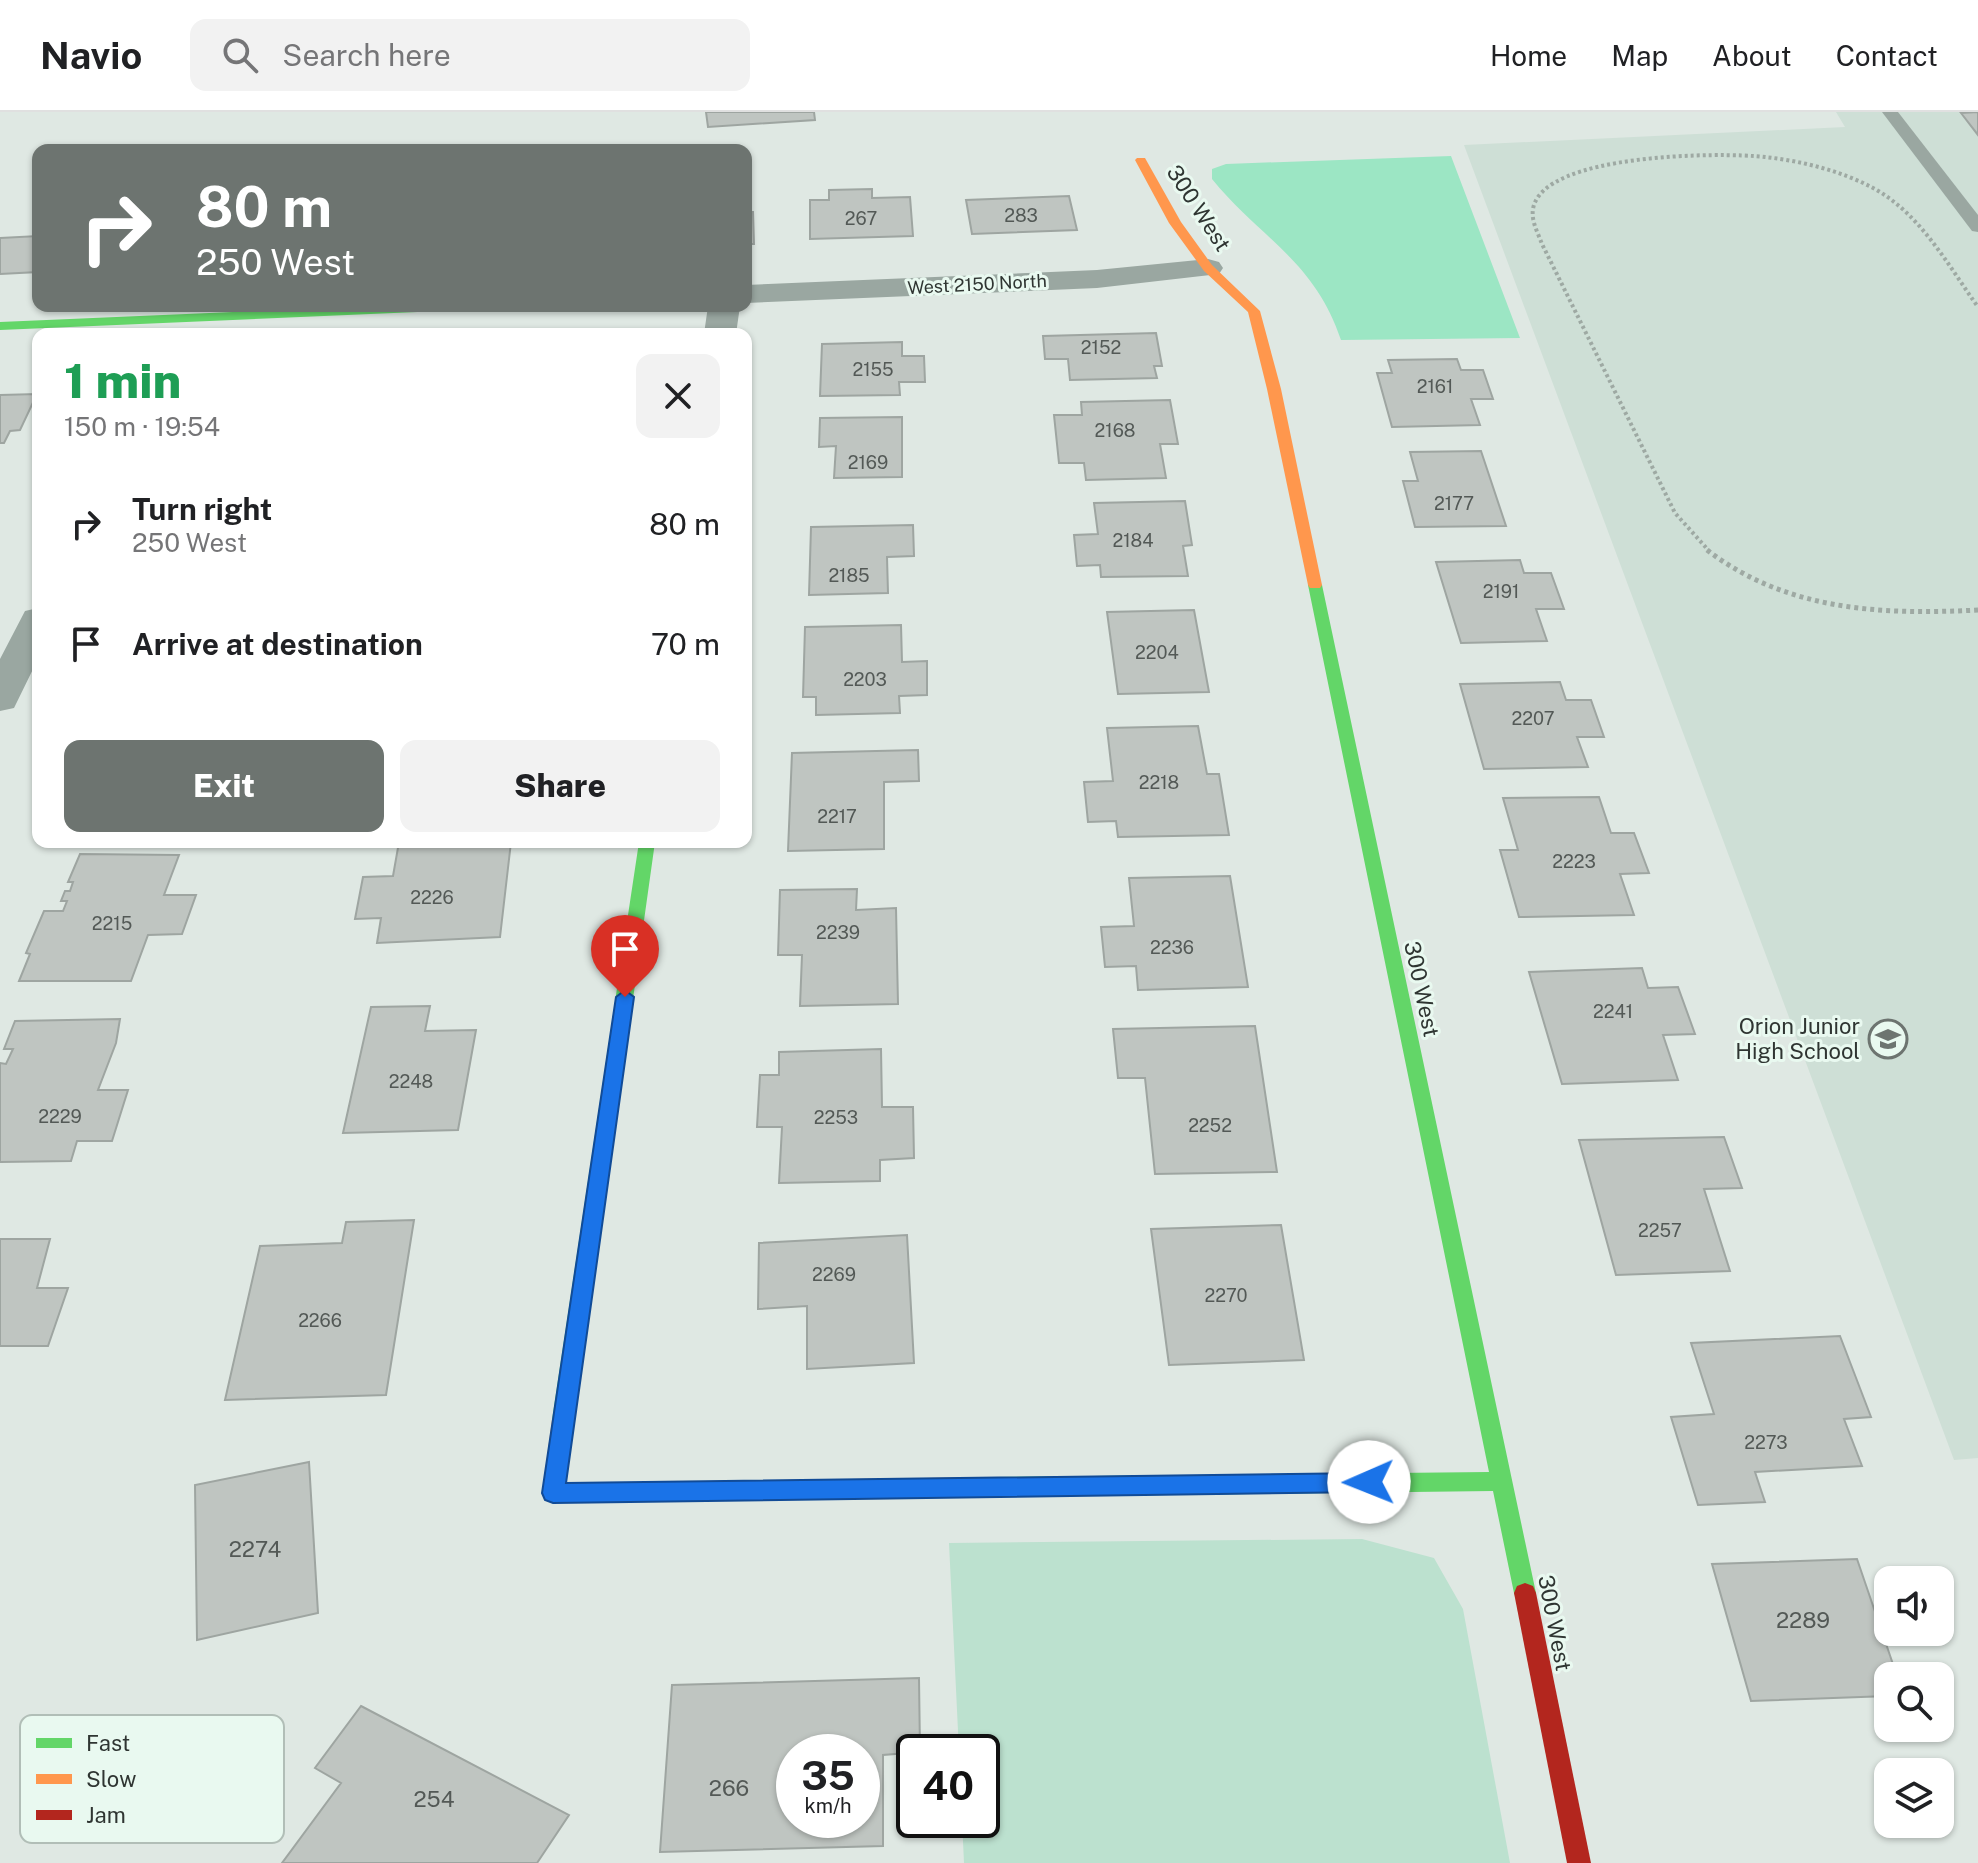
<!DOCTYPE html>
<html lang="en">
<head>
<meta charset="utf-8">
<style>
  :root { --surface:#fff; --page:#f2f2f2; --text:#202124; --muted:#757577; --line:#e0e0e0; --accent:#6d7470 }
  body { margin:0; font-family:"Public Sans",sans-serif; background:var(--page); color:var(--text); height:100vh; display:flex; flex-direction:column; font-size:30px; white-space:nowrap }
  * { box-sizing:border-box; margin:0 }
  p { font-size:26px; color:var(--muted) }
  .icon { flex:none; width:44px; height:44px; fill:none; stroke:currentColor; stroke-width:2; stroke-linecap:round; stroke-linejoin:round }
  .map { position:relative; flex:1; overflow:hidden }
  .sheet { position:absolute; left:32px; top:216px; width:720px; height:520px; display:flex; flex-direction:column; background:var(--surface); border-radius:16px; box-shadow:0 2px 6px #0004 }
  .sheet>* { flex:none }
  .guide { position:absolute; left:32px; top:32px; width:720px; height:168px; border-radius:16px; box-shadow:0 2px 6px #0004; background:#6d7470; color:#fff; overflow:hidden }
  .buttons { position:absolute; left:1874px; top:1454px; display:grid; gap:16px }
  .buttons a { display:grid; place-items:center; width:80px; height:80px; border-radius:16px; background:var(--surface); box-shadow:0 2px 6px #0004; font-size:40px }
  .speed { position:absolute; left:776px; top:1622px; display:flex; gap:16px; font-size:40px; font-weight:700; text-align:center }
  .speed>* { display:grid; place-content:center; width:104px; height:104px; border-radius:50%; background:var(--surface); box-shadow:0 2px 6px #0004; line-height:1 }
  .speed small { font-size:20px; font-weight:400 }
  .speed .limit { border:4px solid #111; border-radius:12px; background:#fff; color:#111 }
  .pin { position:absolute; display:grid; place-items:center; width:68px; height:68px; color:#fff; margin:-82px -34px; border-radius:50% 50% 50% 0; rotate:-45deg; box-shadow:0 0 8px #0007 }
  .pin .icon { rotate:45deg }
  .me { position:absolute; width:88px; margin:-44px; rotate:269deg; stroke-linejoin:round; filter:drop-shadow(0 0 6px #0008) }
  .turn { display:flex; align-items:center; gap:28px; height:168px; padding:0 32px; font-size:36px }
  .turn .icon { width:104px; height:104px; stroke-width:2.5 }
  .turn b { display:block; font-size:56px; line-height:68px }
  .round { display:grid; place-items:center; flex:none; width:84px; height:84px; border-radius:16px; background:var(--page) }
  .head { display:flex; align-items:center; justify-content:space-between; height:136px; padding:0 32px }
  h1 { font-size:48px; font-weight:800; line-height:60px; color:#1e9e55 }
  .cta { display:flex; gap:16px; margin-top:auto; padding:16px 32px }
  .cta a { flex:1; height:92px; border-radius:16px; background:var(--accent); color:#fff; font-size:32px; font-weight:800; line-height:92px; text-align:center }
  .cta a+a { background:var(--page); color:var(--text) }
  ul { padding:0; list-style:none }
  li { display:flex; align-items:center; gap:24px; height:120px; padding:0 32px }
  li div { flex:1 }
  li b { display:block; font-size:30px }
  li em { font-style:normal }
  header { display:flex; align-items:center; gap:48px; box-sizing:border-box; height:112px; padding:0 40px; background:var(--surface); border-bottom:2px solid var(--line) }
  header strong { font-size:38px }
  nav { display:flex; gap:44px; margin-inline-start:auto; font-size:28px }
  .search { width:560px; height:72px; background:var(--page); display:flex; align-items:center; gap:20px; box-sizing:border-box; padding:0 28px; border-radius:16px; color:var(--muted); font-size:30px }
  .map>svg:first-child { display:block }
</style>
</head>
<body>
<header>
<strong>Navio</strong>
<div class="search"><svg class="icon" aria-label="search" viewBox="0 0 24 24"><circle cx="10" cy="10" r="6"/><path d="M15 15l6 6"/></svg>Search here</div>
<nav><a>Home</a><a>Map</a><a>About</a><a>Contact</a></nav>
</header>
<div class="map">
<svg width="1978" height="1751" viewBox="0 0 1978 1751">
  <rect width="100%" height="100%" fill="#dfe8e3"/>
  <!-- built -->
  <path fill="#cedfd6" d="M1836,0H1978V1346L1954,1348L1464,33L1845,15Z"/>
  <!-- green -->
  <path fill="#bce1cf" d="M1362,1427L1434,1446L1463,1497L1510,1751H964L962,1708H982V1640H959L949,1431Z"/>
  <!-- water -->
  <path fill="#9ce6c4" d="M1451,44L1520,226L1341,228C1314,148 1261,127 1212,67V57L1226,52Z"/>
  <!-- building -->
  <path fill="#bfc5c1" stroke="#9ea5a1" stroke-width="2" fill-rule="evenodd" d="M706,0H814L815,8L708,15Z
    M1978,0V23L1961,1Z
    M872,77V86L910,85L913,124L810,127V88H829V78Z
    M1069,84L1077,118L972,122L966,88Z
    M746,100H753L754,132H746Z
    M38,124V160L0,162V126Z
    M1156,221L1162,254H1154L1157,266L1070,268L1068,247H1045L1043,224Z
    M902,230V244H924L925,270H899L900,283L820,284L822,232Z
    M1457,247L1461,258H1483L1493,287H1471L1480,313L1392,315L1377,261H1392L1388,248Z
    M37,282L20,318L10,319L4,331H0V283Z
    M1170,288L1178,332H1160L1166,366L1086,368L1084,351H1059L1054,303H1082L1081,290Z
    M902,305V365L834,366L836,334L819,335L820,306Z
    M1481,339L1506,414L1415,415L1403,369H1418L1410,340Z
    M1185,389L1192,433L1183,434L1188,464L1101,465L1100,453L1077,454L1074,423L1098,422L1094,391Z
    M913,413L914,444L887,445L888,481L809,483L811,415Z
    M1520,448L1524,461H1551L1564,497H1536L1547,529L1461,531L1436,450Z
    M1194,498L1209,580L1118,582L1107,500Z
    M901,513L902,550L927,549V583L899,584L900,601L816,603V585H803L805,515Z
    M1560,570L1566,588H1591L1604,625H1577L1588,655L1484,657L1460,572Z
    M1198,614L1207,662H1219L1229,723L1118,725L1116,709L1088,710L1084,670L1113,669L1107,616Z
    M918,638L919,669L884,670V737L788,739L792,641Z
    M1599,685L1611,721H1634L1649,761L1620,762L1634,803L1519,805L1500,738H1518L1503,686Z
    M399,730H511L500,825L377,831L381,806L355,807L363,765L393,764Z
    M80,742L179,743L164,783H196L182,822L148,823L131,869H19L30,842L26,841L44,799H63L67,789H61L65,779H70L73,770H68Z
    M1230,764L1248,875L1138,878L1136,854L1105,855L1101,815L1134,814L1129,766Z
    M857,777L856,798L896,796L898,892L800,894L802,843H778L780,778Z
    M1642,856L1648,876L1678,875L1695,922L1663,923L1678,968L1562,972L1529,860Z
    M430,894L425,919L476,918L458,1018L343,1021L371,895Z
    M120,907L116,931L98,978H128L112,1029H77L71,1049L0,1050V951L6,952L13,937H4L15,909Z
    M1255,914L1277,1060L1155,1062L1145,966H1118L1113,917Z
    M881,937L882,995H913L914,1046L880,1048V1069L779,1071L782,1015H757L760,963H779V940Z
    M1724,1025L1742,1076L1704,1077L1730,1159L1616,1163L1579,1028Z
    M414,1108L386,1283L225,1288L260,1134L342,1131L346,1110Z
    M1281,1113L1304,1248L1169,1253L1151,1117Z
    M907,1123L914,1251L807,1257V1194L758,1197L759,1131Z
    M0,1127H50L37,1176H68L48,1234H0Z
    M1840,1224L1871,1305L1844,1307L1862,1354L1755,1360L1765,1390L1698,1393L1671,1305L1714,1302L1691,1231Z
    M309,1350L318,1501L197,1528L195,1373Z
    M1857,1447L1897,1564H1888V1584L1751,1589L1712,1452Z
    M919,1566L920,1640L883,1643V1734L660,1740L672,1573ZM794,1640H862V1708H794Z
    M361,1594L569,1703L537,1751H282L341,1671L315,1656Z"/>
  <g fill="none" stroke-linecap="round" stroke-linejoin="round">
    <!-- path-far1 -->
    <path stroke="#9ea9a3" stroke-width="4" stroke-dasharray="3 3" stroke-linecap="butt" d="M1710,440L1675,401L1542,132C1538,121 1531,109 1533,97C1542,41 1721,40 1765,45C1802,49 1842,59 1875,77C1921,103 1948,153 1978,195"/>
    <!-- path -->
    <path stroke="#9ea9a3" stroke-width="5" stroke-dasharray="4 4" stroke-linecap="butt" d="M1707,438C1787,499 1881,503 1978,498"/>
    <!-- lane -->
    <path fill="#9aa7a1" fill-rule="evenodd" d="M1882,0H1898L1978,103V120L1972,119Z"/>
    <!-- street -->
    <path fill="#9aa7a1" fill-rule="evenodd" d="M1208,147L1219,150L1223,156L1219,162L1097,176L746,191V173L1097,158Z
      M708,194H740L736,222H704Z
      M38,496V547L14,596L0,599V547L25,499Z"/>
    <!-- fast -->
    <path fill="#63d668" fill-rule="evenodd" d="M375,194H470L464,198L0,218V210Z
      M1315,469L1322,473L1536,1481L1533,1488L1525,1491L1517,1488L1514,1481L1493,1379L997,1385L989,1382L986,1375L989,1368L997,1365L1489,1360L1308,473Z
      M639,730H655L574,1308L571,1314L563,1317L555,1314L552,1308Z"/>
    <!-- slow -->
    <path fill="#ff974d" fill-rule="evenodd" d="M1137,46H1145L1181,110L1212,153L1260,199L1281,277L1322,473L1320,476H1310L1308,473L1267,277L1248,200L1204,159L1169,111L1135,48Z
      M563,1299L571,1302L574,1308L565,1371L997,1365L1005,1368L1008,1375L1005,1382L997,1385L553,1391L545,1388L542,1381L552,1308L555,1302Z"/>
    <!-- jam -->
    <path fill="#b3261e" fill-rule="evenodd" d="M1525,1471L1533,1474L1536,1481L1591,1751H1567L1514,1481L1517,1474Z"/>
  </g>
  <!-- route -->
  <path fill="#1a73e8" stroke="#114b97" stroke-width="2" d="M625,878L634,885L566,1371L1369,1361L1377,1364L1380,1370L1377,1377L1369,1380L553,1391L545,1388L542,1381L616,885Z"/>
  <!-- icons -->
  <defs>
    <g id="school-ring" transform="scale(2)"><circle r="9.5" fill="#e9f9f0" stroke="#6d7470" stroke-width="1.5"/><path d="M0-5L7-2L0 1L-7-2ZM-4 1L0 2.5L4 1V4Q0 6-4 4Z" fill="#6d7470"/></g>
  </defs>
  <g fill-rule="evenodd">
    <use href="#school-ring" x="1888" y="927"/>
  </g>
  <g text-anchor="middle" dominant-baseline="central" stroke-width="6" stroke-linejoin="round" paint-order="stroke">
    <!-- number labels -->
    <g font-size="18" fill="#535956">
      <text x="1021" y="103">283</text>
      <text x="861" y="106">267</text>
      <text x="1101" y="235">2152</text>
      <text x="873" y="257">2155</text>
      <text x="1435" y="274">2161</text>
      <text x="1115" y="318">2168</text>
      <text x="868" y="350">2169</text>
      <text x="1454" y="391">2177</text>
      <text x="1133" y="428">2184</text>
      <text x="849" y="463">2185</text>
      <text x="1501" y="479">2191</text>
      <text x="1157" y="540">2204</text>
      <text x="865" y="567">2203</text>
      <text x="1533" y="606">2207</text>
      <text x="1159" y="670">2218</text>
      <text x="837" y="704">2217</text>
      <text x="1574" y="749">2223</text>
      <text x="432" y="785">2226</text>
      <text x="112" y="811">2215</text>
      <text x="838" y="820">2239</text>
      <text x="1172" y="835">2236</text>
      <text x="1613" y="899">2241</text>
      <text x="411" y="969">2248</text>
      <text x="60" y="1004">2229</text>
      <text x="836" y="1005">2253</text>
      <text x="1210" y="1013">2252</text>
      <text x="1660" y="1118">2257</text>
      <text x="834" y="1162">2269</text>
      <text x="1226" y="1183">2270</text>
      <text x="320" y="1208">2266</text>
      <text x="1766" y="1330">2273</text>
    </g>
    <!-- far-street labels -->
    <g font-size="18" fill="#2f3532" stroke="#e9f9f0">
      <text transform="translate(977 172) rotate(-3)">West 2150 North</text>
    </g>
    <!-- street labels -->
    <g font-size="22" fill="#2f3532" stroke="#e9f9f0">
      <text transform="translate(1199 96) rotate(57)">300 West</text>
      <text transform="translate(1422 877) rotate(78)">300 West</text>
      <text transform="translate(1555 1511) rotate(79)">300 West</text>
    </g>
    <!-- poi labels -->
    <g font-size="22" fill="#2f3532" stroke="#e9f9f0" text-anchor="end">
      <text x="1860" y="914">Orion Junior<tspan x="1860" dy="25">High School</tspan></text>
    </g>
    <!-- near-number labels -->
    <g font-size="22" fill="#535956">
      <text x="255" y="1437">2274</text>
      <text x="1803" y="1508">2289</text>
      <text x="729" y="1676">266</text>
      <text x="434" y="1687">254</text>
    </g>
  </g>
  <!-- legend -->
  <rect x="20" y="1603" width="264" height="128" rx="12" fill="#e9f9f0" stroke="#b1beb7" stroke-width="2"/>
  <rect x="36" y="1626" width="36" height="10" fill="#63d668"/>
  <rect x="36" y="1662" width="36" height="10" fill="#ff974d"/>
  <rect x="36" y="1698" width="36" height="10" fill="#b3261e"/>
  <g font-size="22" fill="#2f3532">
    <text x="86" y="1639">Fast</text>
    <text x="86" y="1675">Slow</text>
    <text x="86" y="1711">Jam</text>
  </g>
</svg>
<div class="buttons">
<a><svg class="icon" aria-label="sound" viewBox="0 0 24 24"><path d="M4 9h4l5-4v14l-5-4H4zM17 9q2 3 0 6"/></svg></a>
<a><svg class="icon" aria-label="search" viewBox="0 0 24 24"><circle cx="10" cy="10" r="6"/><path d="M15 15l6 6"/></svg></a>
<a><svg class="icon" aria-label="layers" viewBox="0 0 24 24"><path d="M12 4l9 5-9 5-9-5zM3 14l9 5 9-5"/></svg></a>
</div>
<div class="speed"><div>35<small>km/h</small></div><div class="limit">40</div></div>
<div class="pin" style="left:625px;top:885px;background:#d93025"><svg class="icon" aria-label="arrive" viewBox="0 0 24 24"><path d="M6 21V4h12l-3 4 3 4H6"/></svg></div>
<svg class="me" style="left:1369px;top:1370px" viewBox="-20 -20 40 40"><circle r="19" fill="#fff"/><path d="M0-13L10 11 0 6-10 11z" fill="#1a73e8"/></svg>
<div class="guide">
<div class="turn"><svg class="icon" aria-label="right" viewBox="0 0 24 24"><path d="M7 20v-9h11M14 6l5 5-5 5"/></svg><div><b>80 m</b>250 West</div></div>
</div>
<section class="sheet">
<div class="head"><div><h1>1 min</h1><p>150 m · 19:54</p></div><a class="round"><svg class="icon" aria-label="close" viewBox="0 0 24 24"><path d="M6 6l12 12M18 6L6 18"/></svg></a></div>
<ul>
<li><svg class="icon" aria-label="right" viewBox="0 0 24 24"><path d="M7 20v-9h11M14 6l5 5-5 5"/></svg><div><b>Turn right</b><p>250 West</p></div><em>80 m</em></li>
<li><svg class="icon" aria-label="arrive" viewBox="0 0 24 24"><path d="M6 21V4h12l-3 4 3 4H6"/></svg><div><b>Arrive at destination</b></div><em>70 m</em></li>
</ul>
<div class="cta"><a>Exit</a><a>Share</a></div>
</section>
</div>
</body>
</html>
